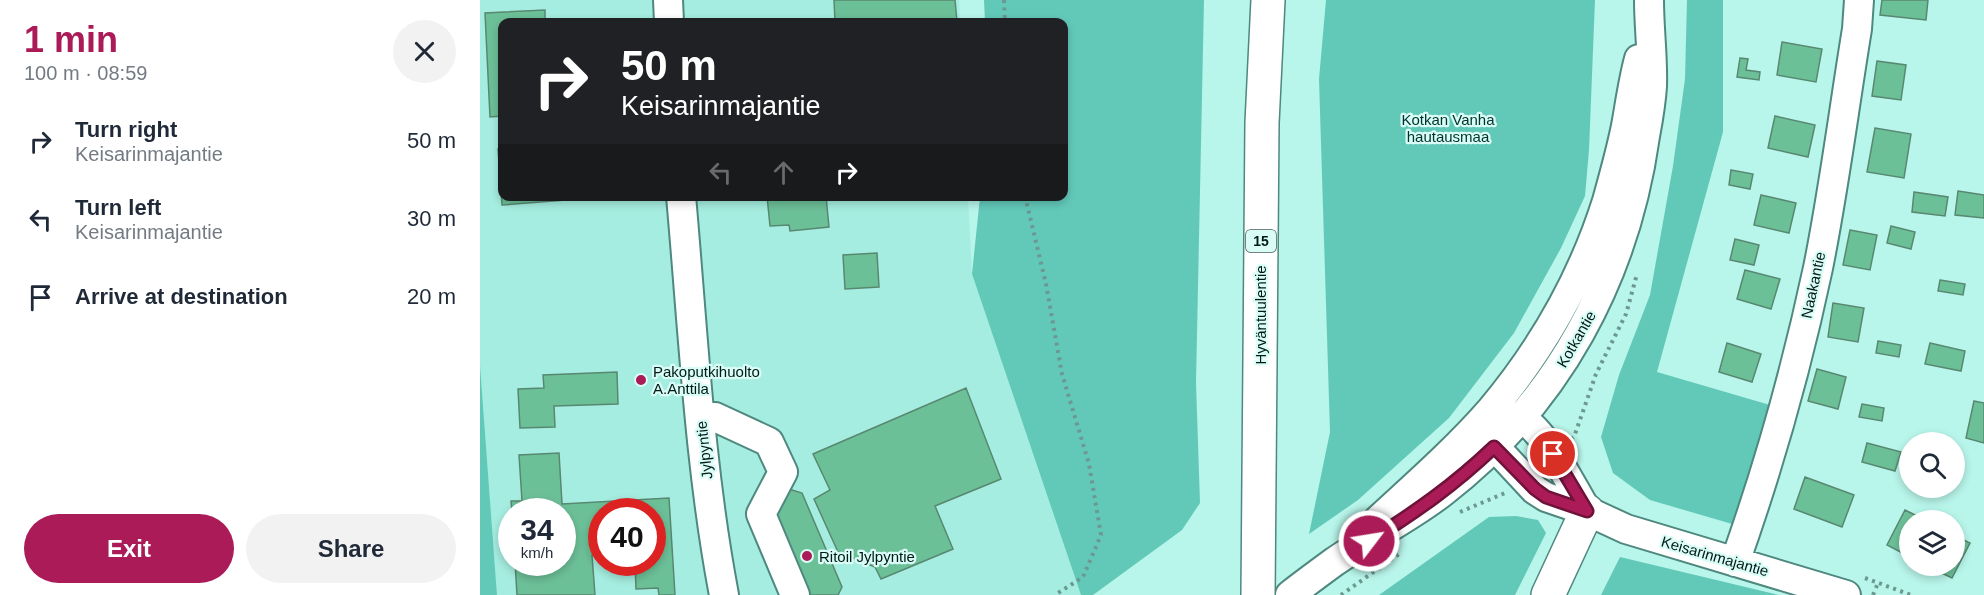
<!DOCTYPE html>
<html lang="en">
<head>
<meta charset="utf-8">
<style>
  :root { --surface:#fff; --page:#f2f2f3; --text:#1f2937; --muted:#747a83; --accent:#aa1b57 }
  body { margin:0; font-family:Helvetica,sans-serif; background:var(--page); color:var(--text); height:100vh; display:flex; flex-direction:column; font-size:22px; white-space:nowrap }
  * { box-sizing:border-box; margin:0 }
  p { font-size:20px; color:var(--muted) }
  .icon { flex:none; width:33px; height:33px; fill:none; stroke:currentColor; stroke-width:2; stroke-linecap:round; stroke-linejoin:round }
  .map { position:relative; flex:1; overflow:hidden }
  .drawer { display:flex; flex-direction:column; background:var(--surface); width:480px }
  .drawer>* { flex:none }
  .top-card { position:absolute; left:18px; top:18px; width:570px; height:183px; border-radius:12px; box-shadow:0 3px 9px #0003; background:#202124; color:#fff; overflow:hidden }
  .tools { position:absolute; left:1419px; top:432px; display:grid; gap:12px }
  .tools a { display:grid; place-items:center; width:66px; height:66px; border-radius:50%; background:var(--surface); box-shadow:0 3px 9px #0003; font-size:30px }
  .speed { position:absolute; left:18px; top:498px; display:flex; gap:12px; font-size:30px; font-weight:700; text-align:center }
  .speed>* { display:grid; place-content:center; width:78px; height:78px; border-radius:50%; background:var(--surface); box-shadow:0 3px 9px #0003; line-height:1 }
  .speed small { font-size:15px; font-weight:400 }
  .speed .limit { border:9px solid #d22; background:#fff; color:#111 }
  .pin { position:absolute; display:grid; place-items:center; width:51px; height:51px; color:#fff; margin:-26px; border:3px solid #fff; border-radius:50%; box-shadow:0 2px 6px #0007 }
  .me { position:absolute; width:66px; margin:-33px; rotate:59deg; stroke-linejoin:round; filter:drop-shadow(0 0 4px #0008) }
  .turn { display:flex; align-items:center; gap:21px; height:126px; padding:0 24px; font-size:27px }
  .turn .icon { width:78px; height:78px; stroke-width:2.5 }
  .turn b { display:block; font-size:42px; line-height:51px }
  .lanes { display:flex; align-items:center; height:57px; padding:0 24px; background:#0003; justify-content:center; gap:30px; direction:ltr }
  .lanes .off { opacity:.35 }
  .round { display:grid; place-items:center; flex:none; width:63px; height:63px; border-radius:32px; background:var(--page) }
  .overview { display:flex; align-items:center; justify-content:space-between; height:102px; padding:0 24px }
  h1 { font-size:36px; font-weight:600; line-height:45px; color:var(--accent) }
  .action { display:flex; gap:12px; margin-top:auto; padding:12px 24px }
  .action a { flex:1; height:69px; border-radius:36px; background:var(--accent); color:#fff; font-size:24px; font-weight:600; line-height:69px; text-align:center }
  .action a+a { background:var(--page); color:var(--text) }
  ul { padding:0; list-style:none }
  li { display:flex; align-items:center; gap:18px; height:78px; padding:0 24px }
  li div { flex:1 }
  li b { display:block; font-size:22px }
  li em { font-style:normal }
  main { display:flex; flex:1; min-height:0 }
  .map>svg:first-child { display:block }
</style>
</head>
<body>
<main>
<section class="drawer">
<div class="overview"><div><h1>1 min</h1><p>100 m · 08:59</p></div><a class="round"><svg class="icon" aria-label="close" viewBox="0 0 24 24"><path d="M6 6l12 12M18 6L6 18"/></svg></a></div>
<ul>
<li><svg class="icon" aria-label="right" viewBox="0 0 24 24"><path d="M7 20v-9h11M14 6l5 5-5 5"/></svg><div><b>Turn right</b><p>Keisarinmajantie</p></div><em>50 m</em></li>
<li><svg class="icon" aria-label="left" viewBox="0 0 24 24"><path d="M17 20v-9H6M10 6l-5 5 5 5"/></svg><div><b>Turn left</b><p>Keisarinmajantie</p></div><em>30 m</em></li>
<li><svg class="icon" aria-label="arrive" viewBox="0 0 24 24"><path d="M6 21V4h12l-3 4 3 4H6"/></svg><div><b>Arrive at destination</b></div><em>20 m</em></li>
</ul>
<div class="action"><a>Exit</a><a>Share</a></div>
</section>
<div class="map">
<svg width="1504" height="595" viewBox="0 0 1504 595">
  <rect width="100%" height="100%" fill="#b8f5ea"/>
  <!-- built -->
  <path fill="#a5ede0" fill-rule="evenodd" d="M0,0H479L480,22H22V196L488,197L492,274L601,595H17L0,365ZM32,512H82V562H32ZM122,512H172V562H122Z"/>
  <!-- green -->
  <path fill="#62c9b9" d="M504,0H724L716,383L720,503L702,530L613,595H601L492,274L500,197L584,196V22H505Z
    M846,0H1115L1109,150L1105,196L1081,248L1034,333L969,418L878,500L829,534L850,432L839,79Z
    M1207,0H1243V132L1177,372L1290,405L1259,526L1170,500L1133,473L1121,437L1139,375L1170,295L1193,166L1205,79Z
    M0,365L17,595H0Z
    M1036,516L1058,520L1066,533L1035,595H899L1009,517Z
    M1140,557L1299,595H1121Z"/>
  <!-- building -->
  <path fill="#6cc098" stroke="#588871" stroke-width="1.5" d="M354,0H475L477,22H355Z
    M1402,0H1448L1446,20L1400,15Z
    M65,10V22H22V116L10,117L5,13Z
    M1302,42L1342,49L1336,82L1297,75Z
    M1260,58L1268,59L1266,70L1280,72L1279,80L1257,77Z
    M1397,61L1426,65L1421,100L1392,96Z
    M1295,116L1335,125L1328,157L1288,148Z
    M1395,128L1431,134L1424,178L1387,172Z
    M18,149H22V196H138L22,205Z
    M1251,170L1273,174L1270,189L1249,185Z
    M1478,191L1504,195V218L1475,215Z
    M1434,192L1468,197L1465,216L1432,212Z
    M1281,195L1316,203L1309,233L1274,225Z
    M287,196H346L349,227L310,231L309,225L290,226Z
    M1411,226L1435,232L1431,249L1407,243Z
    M1370,230L1397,235L1390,270L1363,265Z
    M1255,239L1279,245L1274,265L1250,260Z
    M397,253L399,287L365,289L363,255Z
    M1265,270L1300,279L1291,309L1257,299Z
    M1460,280L1485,284L1483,295L1458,291Z
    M1353,303L1384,308L1378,342L1348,337Z
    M1398,341L1421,345L1419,357L1396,353Z
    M1247,343L1281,354L1272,382L1239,372Z
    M1450,343L1485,351L1481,371L1445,364Z
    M1337,369L1366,377L1358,409L1328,401Z
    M137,372L138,404L74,406L75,427L40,428L38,389L64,388L63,375Z
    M486,388L521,479L455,506L473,549L401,579L395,567L358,552L334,499L350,490L333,454Z
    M1494,401L1504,403V443L1486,438Z
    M1382,404L1404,408L1402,421L1379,417Z
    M1387,443L1421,452L1415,471L1382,462Z
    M79,453L82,504L189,498L195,595H179L178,588L156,589L155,562H172V512H122V555H112L115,595H37L35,562H82V512H32L31,501H42L39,455Z
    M1325,477L1374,495L1362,527L1314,509Z
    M309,489L322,493L362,587L358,595H323L293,521Z
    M1425,510L1445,520H1430V557L1407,545Z
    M1474,535L1490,543L1472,578L1447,566H1474Z"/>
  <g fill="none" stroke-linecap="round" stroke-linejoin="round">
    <!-- minor casing -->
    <g stroke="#4e887f" stroke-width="32">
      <path id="minor" d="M188,0L189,22
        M201,196C213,329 219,464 244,595
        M1023,414C1029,416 1037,416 1042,419C1066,432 1092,487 1107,511
        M220,418L235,417L289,442L303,472L281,514L315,595
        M1012,428L1015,447L1055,490L1066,497L1107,511L1146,529L1366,595
        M897,521C936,485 976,450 1011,410C1062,349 1103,277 1127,201C1134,176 1141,151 1146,126C1150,104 1153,81 1159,59
        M1255,562C1289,466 1317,367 1338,268C1354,189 1364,108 1377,29L1379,0
        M810,595C824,584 839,573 854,562C890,537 930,518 964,491C1078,402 1145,278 1165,136C1168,120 1171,103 1172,86C1173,58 1169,29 1169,0"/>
    </g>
    <!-- highway casing -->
    <g stroke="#4e887f" stroke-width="36">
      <path id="highway" d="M778,595L782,123L788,0
        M1068,595L1107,511"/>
    </g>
    <!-- path -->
    <path stroke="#6b9890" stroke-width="4" stroke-dasharray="3 4.5" stroke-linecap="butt" d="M524,0L525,22
      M545,196L566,284L582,374L609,464L621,535L603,577L575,595
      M1091,439L1094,437L1116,374L1146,314L1157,274
      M980,512L1025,493
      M1385,578L1431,595
      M861,595L919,554
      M1393,595L1398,583"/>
    <!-- minor -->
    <use href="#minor" stroke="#fff" stroke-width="28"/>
    <!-- highway -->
    <use href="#highway" stroke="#fff" stroke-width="33"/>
  </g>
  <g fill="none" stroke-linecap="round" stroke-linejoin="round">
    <!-- route casing -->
    <g stroke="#6e1239" stroke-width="15">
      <path id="route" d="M889,541C936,512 974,485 1014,447L1055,489L1066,497L1107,511L1073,454"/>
    </g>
    <!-- route -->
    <use href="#route" stroke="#aa1b57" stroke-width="10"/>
  </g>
  <!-- markers -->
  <g fill="#aa1b57" stroke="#d9fdf6" stroke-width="2">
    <circle cx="161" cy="380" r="6"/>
    <circle cx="327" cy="556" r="6"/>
  </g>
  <g text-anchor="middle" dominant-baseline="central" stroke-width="4.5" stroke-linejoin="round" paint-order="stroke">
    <!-- shield labels -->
    <rect fill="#d9fdf6" stroke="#425d59" stroke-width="1.5" x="766" y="230" width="30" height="22" rx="4.5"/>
    <g font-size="14" font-weight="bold" fill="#021916">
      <text x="781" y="241">15</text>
    </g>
    <!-- park labels -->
    <g font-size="15" fill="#00332d" stroke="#d9fdf6">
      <text x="968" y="119">Kotkan Vanha<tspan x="968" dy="17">hautausmaa</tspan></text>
    </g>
    <!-- street labels -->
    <g font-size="15" fill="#021916" stroke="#d9fdf6">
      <text transform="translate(1333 285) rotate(-78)">Naakantie</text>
      <text transform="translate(780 315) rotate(-90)">Hyväntuulentie</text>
      <text transform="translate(1096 339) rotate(-60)">Kotkantie</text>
      <text transform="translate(224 450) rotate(-96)">Jylpyntie</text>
      <text transform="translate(1235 556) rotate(16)">Keisarinmajantie</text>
    </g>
    <!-- poi labels -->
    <g font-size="15" fill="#021916" stroke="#d9fdf6" text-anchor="start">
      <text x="173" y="371">Pakoputkihuolto<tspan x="173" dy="17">A.Anttila</tspan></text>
      <text x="339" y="556">Ritoil Jylpyntie</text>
    </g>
  </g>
</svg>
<div class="tools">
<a><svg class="icon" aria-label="search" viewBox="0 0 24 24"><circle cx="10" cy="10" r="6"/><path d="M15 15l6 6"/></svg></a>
<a><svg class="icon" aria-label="layers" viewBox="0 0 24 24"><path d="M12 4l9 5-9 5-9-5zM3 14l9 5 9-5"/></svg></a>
</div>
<div class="speed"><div>34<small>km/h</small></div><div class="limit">40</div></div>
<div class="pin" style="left:1073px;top:454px;background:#d93025"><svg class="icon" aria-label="arrive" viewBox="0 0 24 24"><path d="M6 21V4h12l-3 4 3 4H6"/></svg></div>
<svg class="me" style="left:889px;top:541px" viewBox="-20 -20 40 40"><circle r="17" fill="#aa1b57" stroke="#fff" stroke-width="3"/><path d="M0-11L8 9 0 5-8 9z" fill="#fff"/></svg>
<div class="top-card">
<div class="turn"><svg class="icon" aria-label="right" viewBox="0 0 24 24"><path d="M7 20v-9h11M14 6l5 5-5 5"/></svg><div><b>50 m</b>Keisarinmajantie</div></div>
<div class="lanes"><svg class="icon off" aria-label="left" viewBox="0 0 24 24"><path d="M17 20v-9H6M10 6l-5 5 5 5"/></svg><svg class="icon off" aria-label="ahead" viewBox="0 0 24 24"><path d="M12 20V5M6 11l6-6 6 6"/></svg><svg class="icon" aria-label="right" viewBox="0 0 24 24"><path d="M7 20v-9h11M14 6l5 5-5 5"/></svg></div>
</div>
</div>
</main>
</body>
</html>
